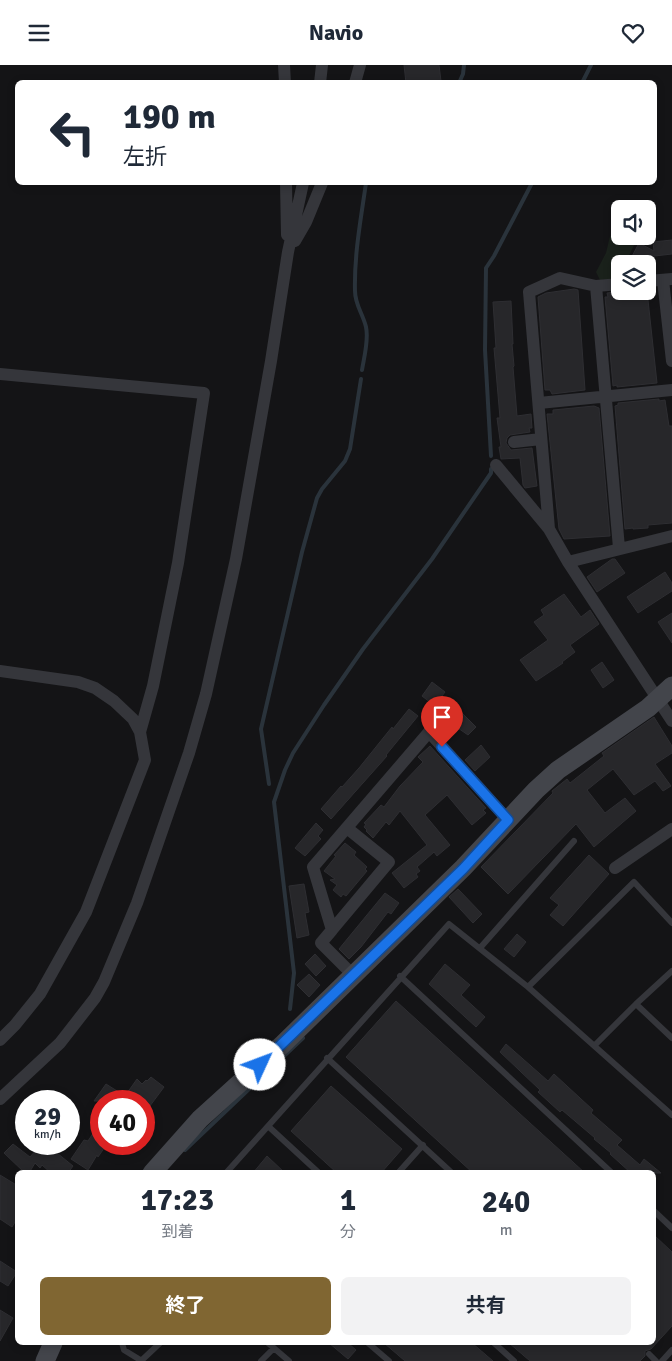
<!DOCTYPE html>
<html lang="ja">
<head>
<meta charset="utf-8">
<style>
  :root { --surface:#fff; --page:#f2f2f3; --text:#1f2937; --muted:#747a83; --accent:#806632 }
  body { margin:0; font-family:Signika,"Noto Sans JP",sans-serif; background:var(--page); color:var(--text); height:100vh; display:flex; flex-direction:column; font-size:19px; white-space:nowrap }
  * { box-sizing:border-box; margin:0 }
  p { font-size:16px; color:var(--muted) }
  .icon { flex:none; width:28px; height:28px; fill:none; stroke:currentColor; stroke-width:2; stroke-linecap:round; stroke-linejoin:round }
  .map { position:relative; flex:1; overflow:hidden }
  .drawer { position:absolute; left:15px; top:1105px; width:641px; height:175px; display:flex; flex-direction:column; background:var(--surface); border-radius:8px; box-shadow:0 2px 8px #0003 }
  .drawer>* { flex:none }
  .guide { position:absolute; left:15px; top:15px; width:642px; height:105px; border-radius:8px; box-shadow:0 2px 8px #0003; background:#fff; color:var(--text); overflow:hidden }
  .tools { position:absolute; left:611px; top:135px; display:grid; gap:10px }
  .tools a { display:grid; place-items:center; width:45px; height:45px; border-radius:8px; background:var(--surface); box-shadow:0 2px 8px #0003; font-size:25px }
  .speed { position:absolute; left:15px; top:1025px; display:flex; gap:10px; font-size:25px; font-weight:700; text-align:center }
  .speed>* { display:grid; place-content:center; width:65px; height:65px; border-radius:50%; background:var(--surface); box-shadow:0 2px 8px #0003; line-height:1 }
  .speed small { font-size:12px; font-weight:400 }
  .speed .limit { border:8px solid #d22; background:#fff; color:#111 }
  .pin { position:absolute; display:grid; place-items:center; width:42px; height:42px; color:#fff; margin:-51px -21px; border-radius:50% 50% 50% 0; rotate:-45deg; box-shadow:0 0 5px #0007 }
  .pin .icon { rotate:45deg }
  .me { position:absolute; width:55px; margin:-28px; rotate:47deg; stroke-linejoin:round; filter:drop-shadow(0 0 4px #0008) }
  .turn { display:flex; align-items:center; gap:18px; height:105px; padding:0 25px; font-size:22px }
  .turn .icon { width:65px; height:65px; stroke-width:2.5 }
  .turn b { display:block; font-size:35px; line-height:42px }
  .eta { display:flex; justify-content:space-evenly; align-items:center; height:85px; text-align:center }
  .eta b { font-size:30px; font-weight:700; line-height:35px }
  .action { display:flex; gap:10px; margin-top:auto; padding:10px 25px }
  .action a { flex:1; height:58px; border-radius:8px; background:var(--accent); color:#fff; font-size:20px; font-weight:700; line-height:58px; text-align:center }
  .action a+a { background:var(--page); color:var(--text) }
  header { display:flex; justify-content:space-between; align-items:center; height:65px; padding:0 25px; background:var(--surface); font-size:22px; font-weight:700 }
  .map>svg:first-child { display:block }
</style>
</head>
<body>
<header><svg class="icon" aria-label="menu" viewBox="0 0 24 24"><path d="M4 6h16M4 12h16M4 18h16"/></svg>Navio<svg class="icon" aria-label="heart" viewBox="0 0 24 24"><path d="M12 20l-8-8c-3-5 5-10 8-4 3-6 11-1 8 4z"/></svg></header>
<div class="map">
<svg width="672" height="1296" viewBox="0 0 672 1296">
  <rect width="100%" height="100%" fill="#141416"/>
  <!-- green -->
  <path fill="#1a211b" d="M610,171L636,176L625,199H620V208L618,213L600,215L596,207L606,188Z"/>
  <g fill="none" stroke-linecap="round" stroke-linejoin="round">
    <!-- stream -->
    <path stroke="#2a333b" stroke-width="4" d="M459,18L463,9L464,0
      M582,18L591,0
      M362,305C364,292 369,275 366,262C363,249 355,240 355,226C354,190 361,153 366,118
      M491,391L485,285L486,203L494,191L532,118
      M269,719L261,664L302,487L317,433L322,424L345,396L350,384L361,314
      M290,944L294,908L274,737L285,705L293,688L324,640L363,584L432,494L491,408V404
      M185,1085L303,973"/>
  </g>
  <!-- building -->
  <path fill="#27272a" stroke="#2e2e32" d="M404,0H439L441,16L406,18Z
    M672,175V189L646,192L642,199H628L639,178L654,186L653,177Z
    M574,224L578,225L585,325L552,329L550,325H545L538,232L546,228Z
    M623,226H647L657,318L617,322V320L613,321L605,232H608L607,228Z
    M511,236L513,279H512L514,301L513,302L517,351L531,349L532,363H529L530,367L510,370L507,373L506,378L511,385L532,383L537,421L525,423L523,420L520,393L501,394L499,382H501L497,353H500L494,283H496L493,237Z
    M659,334V336L665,335L669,361H672V458L648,460V463L633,464V463L625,464L615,341L618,340V338Z
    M594,341L599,343L610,471L564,474L559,464L547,349H553V345Z
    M612,494H615L625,508L597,527L587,512Z
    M665,507L672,518V526L638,548L627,532Z
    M564,529L581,552L590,545L599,559L570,580L575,587L562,597L563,598L536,616L520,595L548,575L534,557L544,550L541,545Z
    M672,548V578L658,557Z
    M602,597L614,615L603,623L591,605Z
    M432,617L445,627L442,631L460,644L459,645L476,662L468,670L442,652L444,648L422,631Z
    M409,644L418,651L386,690L387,691L331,754L321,744L341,721L342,722L359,703L392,662L393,664Z
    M654,652L672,681V688L655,699L671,721L663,726L655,716L634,730L613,704L587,725L605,748L625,733L636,746L594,782L576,759L508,829L481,802L553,728L552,726L567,714L570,718L604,691L602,688Z
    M481,680L490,692L475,706L465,695Z
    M430,681L486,743L483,745L486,748L472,760L447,730L425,750L450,780L437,791L434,787L417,802L420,806L416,809L418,812L404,823L392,808L427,780L400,746L389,760L386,757L373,773L366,766L367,765L364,762L366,759L364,758L381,740L384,742L400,721L423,697L418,692Z
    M316,758L323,765L318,771L321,774L305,791L295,783Z
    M345,778L356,787L354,790L367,802L365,804L367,806L346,831L343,829L341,832L333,825L337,820L330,815L335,814L324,806L336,791L334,790Z
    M589,790L609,809L563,861L550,850L559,840L550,833Z
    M304,819L309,847L305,848L309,870L297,873L289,821Z
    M458,824L482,849L473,858L449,832Z
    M385,828L399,838L391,849L388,847L361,882L349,894L339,884Z
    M517,869L526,877L514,892L504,884Z
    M315,889L326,901L316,911L305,899Z
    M445,899L470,920L461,930L485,952L476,962L429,919Z
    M309,909L320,920L309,932L297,920Z
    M396,936L585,1108H473L346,992Z
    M506,979L548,1016L554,1009L593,1045L591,1048L622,1075L617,1080L640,1100L644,1094L661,1108H631L610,1089L611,1088L594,1074L595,1073L562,1045L560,1047L538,1027L540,1025L500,987Z
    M151,1012L164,1022L144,1049V1036H94L106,1019L125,1031L137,1014L142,1019L146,1015L147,1016Z
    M331,1021L402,1084L381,1108H337L291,1066Z
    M101,1056V1079H107L98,1092L97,1090L88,1105L71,1094L84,1075L88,1076Z
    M13,1079L30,1092L41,1079H46L73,1101L68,1108H51L42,1100L40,1103L35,1098L29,1108H25L4,1088Z
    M267,1091L285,1108H253Z
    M0,1110L18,1121V1152L12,1162L0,1154Z
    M654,1170L672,1187V1261L651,1284L645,1286V1291L640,1296H530L509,1278H654Z
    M0,1196L17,1207L8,1221L0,1216Z
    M0,1245L13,1253L0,1276Z
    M329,1278H348L356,1285L348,1294Z
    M384,1278H472L493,1296H405Z"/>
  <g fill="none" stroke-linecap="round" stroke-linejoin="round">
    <!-- lane -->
    <path stroke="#35363b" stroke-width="6" d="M480,883L574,776
      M672,906L636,939L672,973
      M400,911L612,1108
      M528,922L634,817L672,858
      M595,980L636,939
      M327,993L452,1108
      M268,1061L319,1108
      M226,1108L449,859L528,922L672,1050
      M398,1108L423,1080
      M654,1146L672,1163
      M122,1278L124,1285L142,1296
      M268,1278L289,1296
      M368,1278L389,1296
      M494,1278L514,1296
      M649,1289L656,1296
      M141,1296L160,1278
      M261,1296L274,1283
      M662,1296L672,1285"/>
    <!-- street -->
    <path stroke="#35363b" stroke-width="12" d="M284,0L285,18
      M320,18L322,0
      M355,18L360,0
      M286,118L287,170
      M295,176L306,157L322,118
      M663,215L672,296
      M648,216L672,214
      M596,221L619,483
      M0,309L204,328L178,498L153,621L140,667
      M539,338L672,325
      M514,377L541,374
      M496,400L549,464L568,497L672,656
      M549,464L529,227L560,213L596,221L620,219
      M568,497L672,471
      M0,606L78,617L95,623L114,636L133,654L140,667L145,695L86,847L40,929L15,960L0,975
      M615,803L672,764
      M332,865L389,797L347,763
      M353,910L321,878L332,865L313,802L429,667L508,755
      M0,1034L60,978L95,933L104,917L137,838L189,688L206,629L236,494L271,296L288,187L303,118"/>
    <!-- secondary -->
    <path stroke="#43454b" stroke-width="19" d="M152,1108L200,1054L283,979L463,803L536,725L558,705L648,643L672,621
      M45,1296L53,1278"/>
  </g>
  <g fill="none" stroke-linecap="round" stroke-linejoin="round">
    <!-- route casing -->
    <g stroke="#114b97" stroke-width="12">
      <path id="route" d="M260,1000L463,804L508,755L442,682"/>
    </g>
    <!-- route -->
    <use href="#route" stroke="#1a73e8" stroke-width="9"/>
  </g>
</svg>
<div class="tools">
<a><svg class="icon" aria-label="sound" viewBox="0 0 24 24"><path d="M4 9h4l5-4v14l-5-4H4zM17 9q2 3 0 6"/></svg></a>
<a><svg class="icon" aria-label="layers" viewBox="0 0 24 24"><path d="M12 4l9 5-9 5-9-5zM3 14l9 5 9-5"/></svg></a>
</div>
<div class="speed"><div>29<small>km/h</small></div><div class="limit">40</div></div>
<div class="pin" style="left:442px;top:682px;background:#d93025"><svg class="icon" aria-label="arrive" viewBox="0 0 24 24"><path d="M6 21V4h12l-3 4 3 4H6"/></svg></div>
<svg class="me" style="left:260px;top:1000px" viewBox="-20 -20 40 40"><circle r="19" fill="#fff"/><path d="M0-13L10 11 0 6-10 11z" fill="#1a73e8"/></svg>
<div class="guide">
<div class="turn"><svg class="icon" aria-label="left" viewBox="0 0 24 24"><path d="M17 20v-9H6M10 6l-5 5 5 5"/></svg><div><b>190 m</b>左折</div></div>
</div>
<section class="drawer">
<div class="eta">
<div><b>17:23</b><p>到着</p></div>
<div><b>1</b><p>分</p></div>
<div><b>240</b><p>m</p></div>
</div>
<div class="action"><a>終了</a><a>共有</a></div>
</section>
</div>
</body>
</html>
